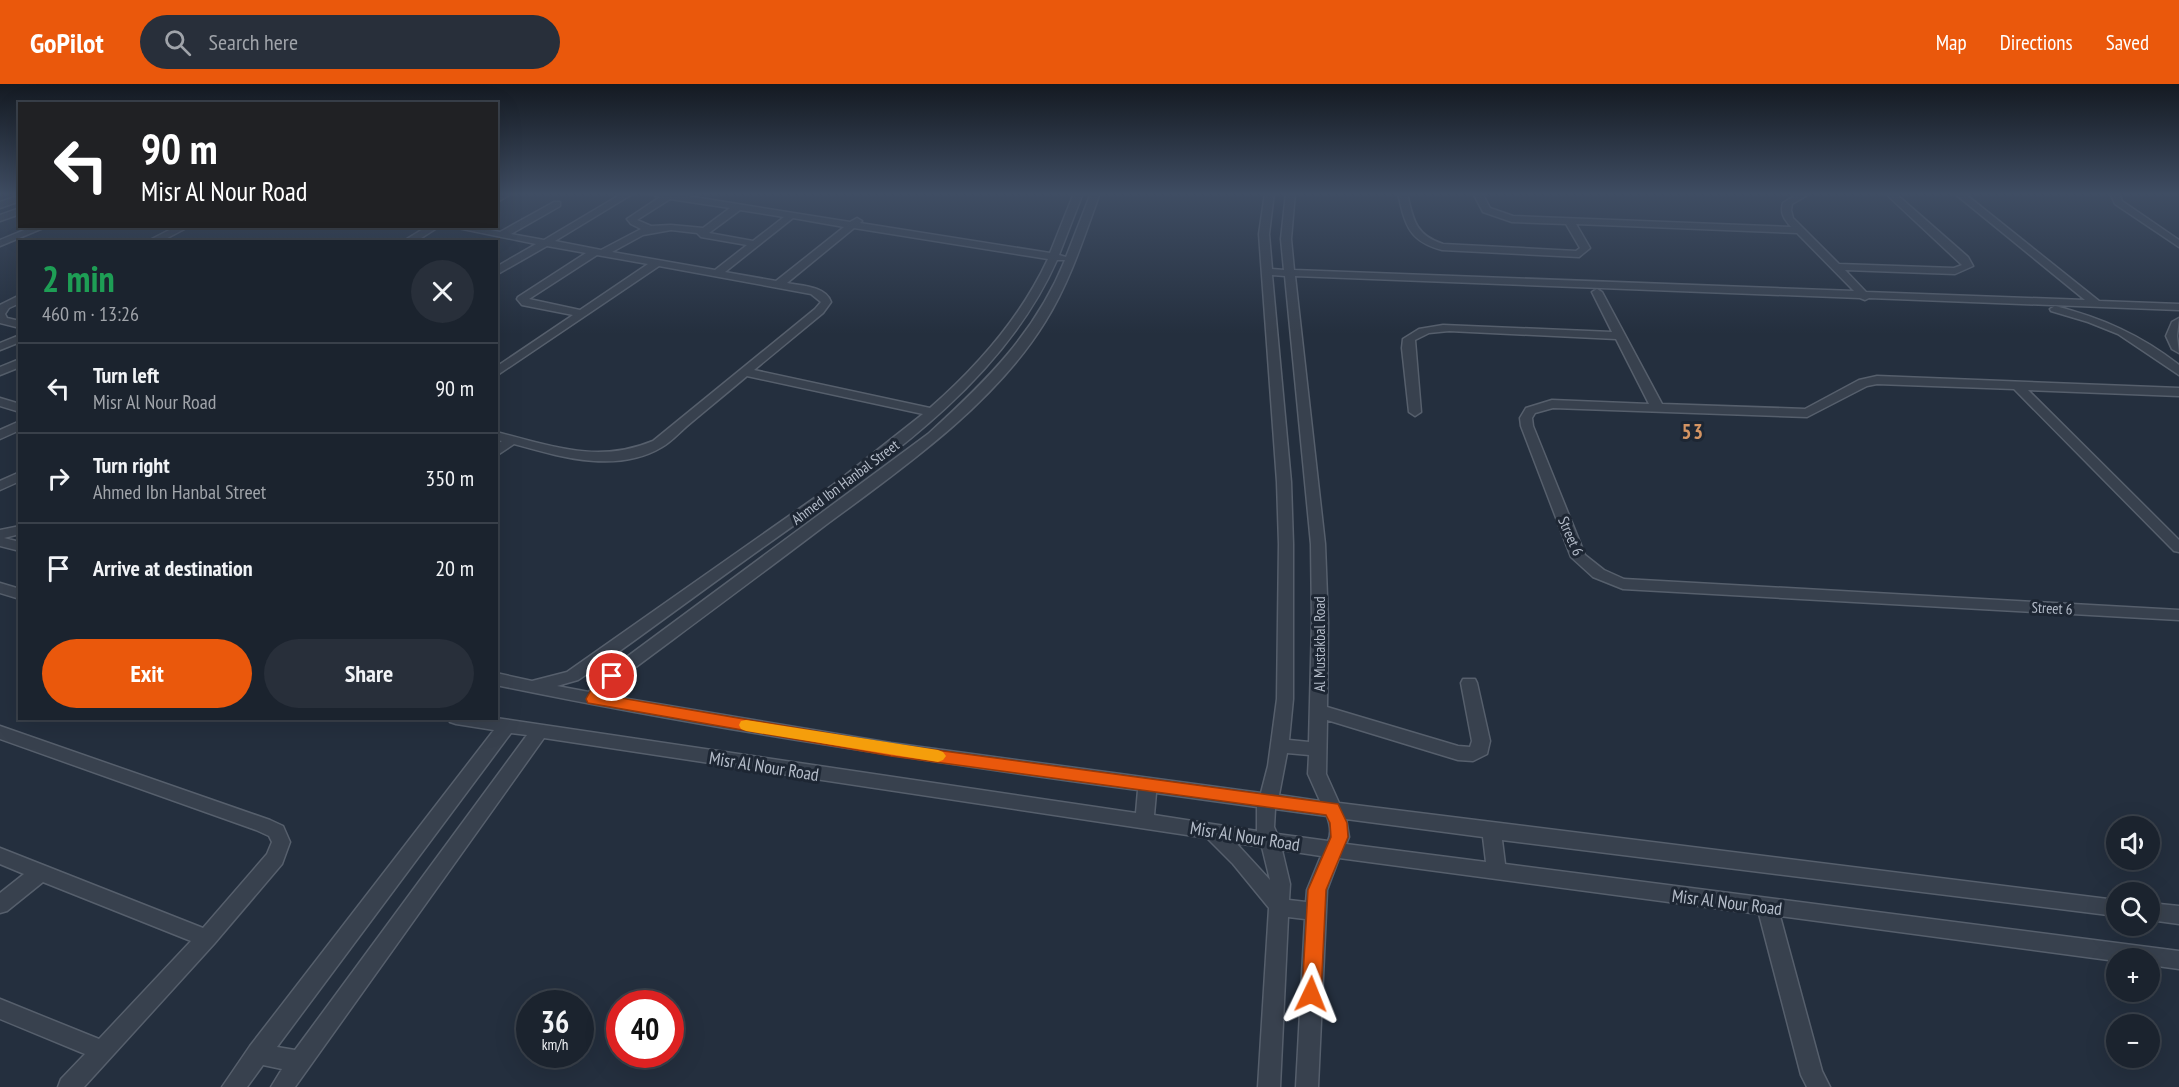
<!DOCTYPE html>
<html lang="en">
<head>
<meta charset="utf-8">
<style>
  :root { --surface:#1b232e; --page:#282f3a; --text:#f1f3f6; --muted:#a0a4aa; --line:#39404a; --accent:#ea580c }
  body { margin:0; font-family:"PT Sans Narrow",sans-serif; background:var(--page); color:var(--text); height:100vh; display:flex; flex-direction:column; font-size:22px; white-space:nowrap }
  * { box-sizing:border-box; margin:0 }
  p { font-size:20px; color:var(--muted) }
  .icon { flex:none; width:33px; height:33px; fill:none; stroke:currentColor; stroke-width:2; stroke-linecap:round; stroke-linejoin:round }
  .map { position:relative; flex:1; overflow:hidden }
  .panel { position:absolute; left:18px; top:156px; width:480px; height:480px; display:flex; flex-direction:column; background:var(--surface); border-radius:0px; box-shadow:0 6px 24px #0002,0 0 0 2px var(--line) }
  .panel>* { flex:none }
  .banner { position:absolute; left:18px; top:18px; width:480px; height:126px; border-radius:0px; box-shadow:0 6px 24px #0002,0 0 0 2px var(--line); background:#202124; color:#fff; overflow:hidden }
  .fabs { position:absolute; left:2106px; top:732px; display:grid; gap:12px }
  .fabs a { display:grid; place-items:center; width:54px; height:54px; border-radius:50%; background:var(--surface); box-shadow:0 6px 24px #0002,0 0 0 2px var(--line); font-size:30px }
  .speed { position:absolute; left:516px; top:906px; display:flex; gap:12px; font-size:30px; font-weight:700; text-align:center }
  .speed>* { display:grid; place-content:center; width:78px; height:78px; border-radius:50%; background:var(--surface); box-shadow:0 6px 24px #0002,0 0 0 2px var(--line); line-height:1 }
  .speed small { font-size:15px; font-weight:400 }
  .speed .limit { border:9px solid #d22; background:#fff; color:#111 }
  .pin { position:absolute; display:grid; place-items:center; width:51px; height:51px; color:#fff; margin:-26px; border:3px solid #fff; border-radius:50%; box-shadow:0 2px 6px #0007 }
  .me { position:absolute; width:66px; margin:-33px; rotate:2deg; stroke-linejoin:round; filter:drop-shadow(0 0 4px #0008) }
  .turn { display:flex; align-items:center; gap:21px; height:126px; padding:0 24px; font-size:27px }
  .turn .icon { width:78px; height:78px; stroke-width:2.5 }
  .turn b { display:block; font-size:42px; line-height:51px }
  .round { display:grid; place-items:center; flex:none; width:63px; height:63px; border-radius:32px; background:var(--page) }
  .overview { display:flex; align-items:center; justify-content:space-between; height:102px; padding:0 24px }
  h1 { font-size:36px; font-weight:700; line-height:45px; color:#1e9e55 }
  .action { display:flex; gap:12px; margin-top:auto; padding:12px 24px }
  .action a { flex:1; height:69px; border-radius:36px; background:var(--accent); color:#fff; font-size:24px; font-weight:700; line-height:69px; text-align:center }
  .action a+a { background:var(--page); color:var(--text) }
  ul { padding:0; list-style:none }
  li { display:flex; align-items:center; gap:18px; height:90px; padding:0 24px; border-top:2px solid var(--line) }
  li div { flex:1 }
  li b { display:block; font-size:22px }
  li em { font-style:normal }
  header { display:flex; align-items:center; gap:36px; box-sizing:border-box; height:84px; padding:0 30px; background:var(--accent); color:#fff }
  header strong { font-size:28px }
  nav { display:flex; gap:33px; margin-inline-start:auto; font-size:21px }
  .search { width:420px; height:54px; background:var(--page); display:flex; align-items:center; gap:15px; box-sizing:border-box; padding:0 21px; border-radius:33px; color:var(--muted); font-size:22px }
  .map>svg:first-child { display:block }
</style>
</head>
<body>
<header>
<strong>GoPilot</strong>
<div class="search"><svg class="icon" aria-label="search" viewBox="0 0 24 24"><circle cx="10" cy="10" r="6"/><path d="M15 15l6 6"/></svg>Search here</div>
<nav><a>Map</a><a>Directions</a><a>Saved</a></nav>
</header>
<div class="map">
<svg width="2179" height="1003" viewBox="0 0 2179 1003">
  <rect width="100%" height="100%" fill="#242f3e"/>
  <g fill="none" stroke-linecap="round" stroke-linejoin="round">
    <!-- minor casing -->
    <g stroke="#565f6c" stroke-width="3">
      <path id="minor" d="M501,109H512L496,119V112Z
        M623,109H634L555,157L601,166L641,145L631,140L627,135L660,113L646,109H669L850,138L857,134L862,137L860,139L1050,169L1074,109H1083L1059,171L1066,173L1091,109H1100C1084,153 1070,198 1045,238C994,321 900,386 823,443C752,497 680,550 609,603L604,611L891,659L1261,709L1268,682L1277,615L1279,460L1277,398L1259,150L1265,109H1274L1269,150L1272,185L1284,186L1281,155L1286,109H1295L1291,155L1294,186L1854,207L1797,149L1576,140L1590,164L1579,173L1442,166C1408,157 1405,140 1398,109H1407C1413,135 1415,151 1443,160L1576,167L1580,164L1566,140L1512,138L1483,128L1473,109H1482L1490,124L1513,132L1791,143C1784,135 1780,129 1783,119L1799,109H1811L1792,120L1791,126L1793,134L1839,180L1954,184L1962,181L1885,109H1895L1968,173L1973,182L1955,190L1845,186L1866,208L2085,216L1954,109H1964L2099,217L2179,220V226L1869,214L1865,216L1860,214L1295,192L1325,460L1328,538L1327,623L1458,662L1470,663L1472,657L1461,599L1463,595H1475L1477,599L1490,657L1487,670L1473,677L1458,676L1327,636L1326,690L1339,719L2116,816V832L1502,756L1505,780L2179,867V885L2150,881V874H2116V877L1780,832L1822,987L1830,1003H1807L1801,991L1759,830L1339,774L1327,806L1318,1003H1296L1305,835L1288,833L1280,1003H1258L1269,824L1233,780L1207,754L544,654L295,1003H271L282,985L263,981L247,1003H222L250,962L494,646L456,640L450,638L448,634H496L1136,729L1138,706C923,677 709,645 496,601V589L532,597L567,588L833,401L923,330L747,292C727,309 707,325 687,342C679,349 671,358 662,363C617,390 561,373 514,360L496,372V361L502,357L496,356V348C552,362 598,380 653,357L815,225L821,218L811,210L659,182L496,292V283L573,231L522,221L517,215L518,213L586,169L547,162L496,191V183L536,160L448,142H471L500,148L554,118H560V122L511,150L544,156ZM670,115L730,124L703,144L671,141L651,142L637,136ZM740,126L784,133L753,157L709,149ZM793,134L844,143L776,197L725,188ZM854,144L1048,175C1021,233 978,282 930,324L754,286L823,229L831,218C826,202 801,202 787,199ZM671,146L697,149L701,153L747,161L715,186L612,168L643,151ZM597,171L648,180L580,226L529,215ZM1057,176H1065C1035,250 985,298 928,350L597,595L589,608L557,602L578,596L596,584C654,543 711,500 769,459C877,382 1001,302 1057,176ZM1272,191L1285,192L1311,460L1312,538L1309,658L1289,656L1293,615V460L1291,398ZM511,649L527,651L295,966L277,963ZM1287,669L1309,671L1308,690L1320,717L1279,711ZM1156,709L1257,723V747L1154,731ZM1275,725L1327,732C1330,740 1332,749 1328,757L1277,750L1274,743ZM1346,735L1483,753L1486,778L1346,760L1349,753ZM1236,759L1262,763L1270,796ZM1282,766L1321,772L1307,806L1306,818L1289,816L1290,800Z
        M2110,109H2119L2122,117L2179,156V163L2115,120Z
        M20,111V117L0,124V118Z
        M20,124V130L0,137V131Z
        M34,142H48L0,162V156Z
        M177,142H190L160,158H146Z
        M428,142H440L415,158H402Z
        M1597,205L1602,208L1662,320L1805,325L1859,296L1877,292L2179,304V312L2028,306L2179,456V468L2174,467L2014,305L1877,300L1867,302L1807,333L1553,324L1535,329L1532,334L1533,342L1585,471L1604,486L1624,495L2179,526V536L1623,505L1593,493L1571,473L1521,342L1520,334L1526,324L1552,316L1649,320L1616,255L1449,247L1429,249L1415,256L1421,328L1415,332L1409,328L1402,264L1403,255L1419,245L1443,241L1612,248L1592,208Z
        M20,211V219L9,224L5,230L7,234L20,237V244L0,239V221Z
        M2055,222C2102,234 2141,251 2179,281V291L2118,250L2088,238L2051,227L2050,225Z
        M2179,234L2177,252L2179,269L2172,265L2166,252L2172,238Z
        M20,251V258L0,266V259Z
        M20,275V283L0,291V283Z
        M0,314L20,320V328L0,322Z
        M20,337V346L0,355V346Z
        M20,388V397L0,406V397Z
        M20,442V450L4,454L20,458V467L0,462V446Z
        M0,499L20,505V515L0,509Z
        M0,642L270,736L283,742L290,758L282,780L214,860L84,1003H58L61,995L85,970L0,935V915L99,955L191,857L43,798L7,827L0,829V809L24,790L0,780V764L203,844L267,770L272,758L269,752L256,746L0,655Z
        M2150,819L2179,822V840L2150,836Z"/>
    </g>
    <!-- minor -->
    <use href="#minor" fill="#38414e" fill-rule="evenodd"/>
  </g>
  <!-- sky -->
  <linearGradient id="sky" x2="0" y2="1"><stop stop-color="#141a22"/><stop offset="0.44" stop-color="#3f4d63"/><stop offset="1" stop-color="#3f4d63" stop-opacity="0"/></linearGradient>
  <rect width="2179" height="250" fill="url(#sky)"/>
  <!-- route -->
  <path fill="#ea580c" stroke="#983908" stroke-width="1.5" d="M612,587L619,592L608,602L603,611L891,660L1338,720L1347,739L1348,753L1326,806L1321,910L1318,917L1311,919L1304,917L1302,910L1308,806L1331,753L1330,739L1326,731L891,672L588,619L586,615L597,595Z"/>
  <!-- slow -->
  <path fill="#f59e0b" d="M746,636L938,666L943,668L946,672L943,676L938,678L746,647L741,645L739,641L741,637Z"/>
  <g text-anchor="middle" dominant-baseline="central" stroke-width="6" stroke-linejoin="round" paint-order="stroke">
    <!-- street labels -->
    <g font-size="15" fill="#b4bcc9" stroke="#1d2633">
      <text transform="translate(845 398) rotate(-37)">Ahmed Ibn Hanbal Street</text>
      <text transform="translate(1571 452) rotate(66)">Street 6</text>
      <text transform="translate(2052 524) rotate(3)">Street 6</text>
      <text transform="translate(1319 560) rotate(-90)">Al Mustakbal Road</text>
    </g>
    <!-- near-street labels -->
    <g font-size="18" fill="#b4bcc9" stroke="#1d2633">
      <text transform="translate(764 682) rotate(9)">Misr Al Nour Road</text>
      <text transform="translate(1245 752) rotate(9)">Misr Al Nour Road</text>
      <text transform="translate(1727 818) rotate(7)">Misr Al Nour Road</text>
    </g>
    <!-- district labels -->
    <g font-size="21" font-weight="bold" letter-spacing="1.5" fill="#d59563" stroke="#1d2633">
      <text x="1693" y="347">53</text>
    </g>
  </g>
</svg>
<div class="fabs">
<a><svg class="icon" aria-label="sound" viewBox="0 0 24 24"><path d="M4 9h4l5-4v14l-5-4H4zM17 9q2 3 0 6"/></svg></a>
<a><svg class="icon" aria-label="search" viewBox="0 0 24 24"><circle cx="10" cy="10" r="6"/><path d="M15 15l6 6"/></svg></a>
<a>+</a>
<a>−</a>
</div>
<div class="speed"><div>36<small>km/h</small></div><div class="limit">40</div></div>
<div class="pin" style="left:612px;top:592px;background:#d93025"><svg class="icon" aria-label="arrive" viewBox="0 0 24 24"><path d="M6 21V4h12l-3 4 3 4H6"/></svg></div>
<svg class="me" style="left:1311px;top:910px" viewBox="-20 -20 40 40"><path d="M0-17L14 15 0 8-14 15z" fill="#ea580c" stroke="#fff" stroke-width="4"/></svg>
<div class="banner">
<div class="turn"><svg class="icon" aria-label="left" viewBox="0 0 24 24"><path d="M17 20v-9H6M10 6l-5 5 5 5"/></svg><div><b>90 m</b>Misr Al Nour Road</div></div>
</div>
<section class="panel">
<div class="overview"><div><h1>2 min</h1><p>460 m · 13:26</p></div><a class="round"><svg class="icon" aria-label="close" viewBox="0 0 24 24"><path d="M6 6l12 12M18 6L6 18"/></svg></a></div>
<ul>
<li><svg class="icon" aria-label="left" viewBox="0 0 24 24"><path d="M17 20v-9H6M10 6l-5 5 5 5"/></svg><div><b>Turn left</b><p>Misr Al Nour Road</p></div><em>90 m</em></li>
<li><svg class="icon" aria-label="right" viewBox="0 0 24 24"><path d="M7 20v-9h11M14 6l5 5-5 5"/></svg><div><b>Turn right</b><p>Ahmed Ibn Hanbal Street</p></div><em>350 m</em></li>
<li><svg class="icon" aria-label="arrive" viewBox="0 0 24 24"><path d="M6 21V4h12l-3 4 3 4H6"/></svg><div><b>Arrive at destination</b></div><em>20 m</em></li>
</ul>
<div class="action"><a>Exit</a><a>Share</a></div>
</section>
</div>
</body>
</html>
